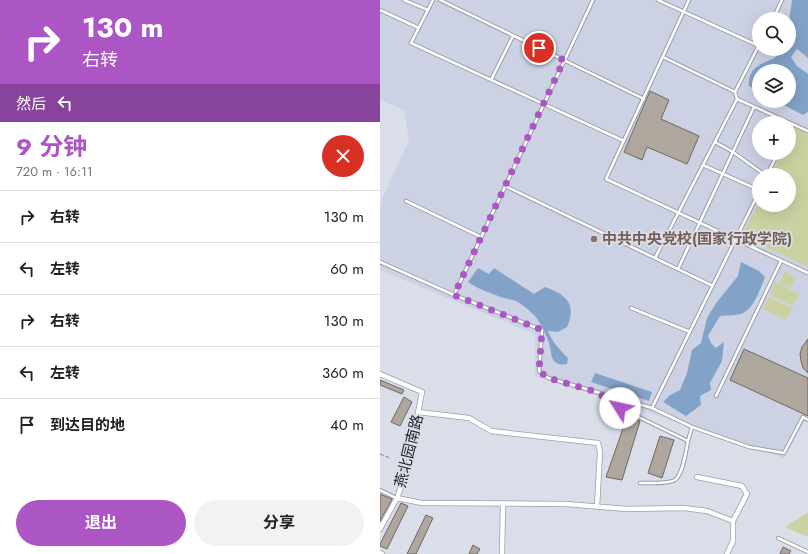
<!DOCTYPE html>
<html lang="zh">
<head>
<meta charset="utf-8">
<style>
  :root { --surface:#fff; --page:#f2f2f2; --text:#222; --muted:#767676; --line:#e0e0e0; --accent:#ab56c4 }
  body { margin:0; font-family:Jost,"Noto Sans SC",sans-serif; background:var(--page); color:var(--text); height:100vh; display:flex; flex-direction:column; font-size:15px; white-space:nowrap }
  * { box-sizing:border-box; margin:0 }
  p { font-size:13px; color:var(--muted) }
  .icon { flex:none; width:22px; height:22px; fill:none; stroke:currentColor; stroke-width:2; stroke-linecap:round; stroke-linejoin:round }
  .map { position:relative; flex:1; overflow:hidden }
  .panel { display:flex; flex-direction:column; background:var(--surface); width:380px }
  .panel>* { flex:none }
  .hud { background:#ab56c4; color:#fff; overflow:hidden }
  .controls { position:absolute; left:372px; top:12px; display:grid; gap:8px }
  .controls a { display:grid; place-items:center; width:44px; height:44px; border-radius:50%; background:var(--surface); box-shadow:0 4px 16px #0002; font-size:20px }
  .pin { position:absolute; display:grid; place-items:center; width:34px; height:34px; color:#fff; margin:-17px; border:2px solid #fff; border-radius:50%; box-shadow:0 1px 4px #0007 }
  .me { position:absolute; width:44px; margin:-22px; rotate:305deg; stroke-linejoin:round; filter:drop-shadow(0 0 3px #0008) }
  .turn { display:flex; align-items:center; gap:14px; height:84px; padding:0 16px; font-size:18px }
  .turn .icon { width:52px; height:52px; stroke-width:2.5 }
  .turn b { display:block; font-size:28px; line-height:34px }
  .then { display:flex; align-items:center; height:38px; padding:0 16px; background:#0003; gap:8px; font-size:15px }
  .round { display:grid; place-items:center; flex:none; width:42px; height:42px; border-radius:21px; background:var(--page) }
  .headline { display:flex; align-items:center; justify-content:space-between; height:68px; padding:0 16px }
  h1 { font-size:24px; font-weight:700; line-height:30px; color:var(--accent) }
  .button { display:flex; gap:8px; margin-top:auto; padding:8px 16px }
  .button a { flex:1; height:46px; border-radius:24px; background:var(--accent); color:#fff; font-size:16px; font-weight:700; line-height:46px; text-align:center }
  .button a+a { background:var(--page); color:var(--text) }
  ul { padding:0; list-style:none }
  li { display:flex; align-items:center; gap:12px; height:52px; padding:0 16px; border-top:1px solid var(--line) }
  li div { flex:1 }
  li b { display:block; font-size:15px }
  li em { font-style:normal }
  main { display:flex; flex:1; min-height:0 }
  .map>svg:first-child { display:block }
</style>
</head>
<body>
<main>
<section class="panel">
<div class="hud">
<div class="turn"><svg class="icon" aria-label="right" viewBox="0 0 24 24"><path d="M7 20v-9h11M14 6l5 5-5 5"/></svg><div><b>130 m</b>右转</div></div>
<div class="then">然后<svg class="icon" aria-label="left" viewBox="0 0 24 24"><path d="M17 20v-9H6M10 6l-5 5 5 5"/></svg></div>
</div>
<div class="headline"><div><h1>9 分钟</h1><p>720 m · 16:11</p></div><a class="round" style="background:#d93025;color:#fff"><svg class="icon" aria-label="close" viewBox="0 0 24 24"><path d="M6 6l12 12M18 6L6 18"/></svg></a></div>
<ul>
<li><svg class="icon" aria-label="right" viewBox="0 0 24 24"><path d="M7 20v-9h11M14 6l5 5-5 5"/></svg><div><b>右转</b></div><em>130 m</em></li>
<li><svg class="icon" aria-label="left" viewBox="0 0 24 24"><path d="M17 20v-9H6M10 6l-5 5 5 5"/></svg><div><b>左转</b></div><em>60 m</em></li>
<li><svg class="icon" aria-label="right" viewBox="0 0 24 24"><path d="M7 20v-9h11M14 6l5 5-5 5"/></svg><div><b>右转</b></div><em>130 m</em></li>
<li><svg class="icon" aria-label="left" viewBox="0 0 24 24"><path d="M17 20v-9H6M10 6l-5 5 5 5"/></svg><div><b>左转</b></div><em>360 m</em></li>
<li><svg class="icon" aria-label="arrive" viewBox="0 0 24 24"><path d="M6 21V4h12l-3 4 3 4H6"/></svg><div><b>到达目的地</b></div><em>40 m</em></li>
</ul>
<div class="button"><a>退出</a><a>分享</a></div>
</section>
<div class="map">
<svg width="428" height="554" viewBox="0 0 428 554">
  <rect width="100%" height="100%" fill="#d9dee9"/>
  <!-- built -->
  <path fill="#ccd2e4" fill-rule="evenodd" d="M0,0H428V422L425,421L404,458L189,386L155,376V334L0,270V208L3,197L29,140L24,110L0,100ZM379,19H409V49H379ZM379,71H409V101H379ZM379,123H409V153H379ZM379,175H409V205H379Z"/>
  <!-- green -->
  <path fill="#cad2a2" d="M414,127L428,133V267L362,236L379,201V205H409V175H391L402,153H409V138Z
    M405,271L416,277L411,288L399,283Z
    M395,282L419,294L413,306L390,295Z
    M389,297L412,308L406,320L383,309Z
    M428,512V537L405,527Z"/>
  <!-- water -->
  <path fill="#83a2c8" d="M412,0H428V58L417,49L411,57L417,66L428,74V112L423,115L396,101H409V71H379V92L369,86C368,68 380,64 395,58L399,49H409V21Z
    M361,262L379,271L385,277C380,289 375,307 363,313C357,316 347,315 340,316L328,336L331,343L336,348L344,342L342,361L330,383L331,390L320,396L321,405L306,416L283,402L290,395L300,390L307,373L312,350L321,343L327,318L337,302L358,276Z
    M98,268L109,274L114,268L154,294L165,287C187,295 197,304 187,327L178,332L168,331C172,342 180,350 188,358L187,364C168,367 173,352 168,340C165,333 160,322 155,316C150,311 142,304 136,301C131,299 126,299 121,297C110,293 98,289 88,282Z
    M215,373L272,392L269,401L211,382Z"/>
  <!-- building -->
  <path fill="#afa69e" stroke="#706760" d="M270,91L289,100L281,119L319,136L307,164L267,147L262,160L244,152Z
    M428,339V373L423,368L421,361L420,354L422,347Z
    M364,349L428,378V416L350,380Z
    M0,380L24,390L22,394L0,385Z
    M24,397L32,402L20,426L11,422Z
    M247,417L260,421L242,480L226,477Z
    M280,436L294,440L282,478L268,473Z
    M0,494L12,499L0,521Z
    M21,503L28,506L7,549L0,546V544Z
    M46,515L53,518L36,554H27Z
    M93,545L100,549L97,554H89Z
    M403,547L411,551L409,554H400Z"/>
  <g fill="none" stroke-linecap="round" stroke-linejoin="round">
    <!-- service casing -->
    <g stroke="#9a9ea8" stroke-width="4.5">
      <path id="service" d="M24,0L48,10
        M53,0L31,43L244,141
        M60,0L264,99
        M278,0L379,46
        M309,0L226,179L428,273
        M0,10L39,28
        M393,19L402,0
        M385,49L391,52
        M283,57L355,92L357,99L428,131
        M111,80L133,36
        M355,92L379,45
        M409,131L413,124
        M335,142L353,152L385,175
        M323,165L379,190
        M387,175L398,153
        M125,186L333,286
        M26,201L101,237
        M275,258L357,99
        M0,262L74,295L162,330L159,371L168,378L272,408L312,427L369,447L404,453L423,417L428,420
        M298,269L374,107
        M74,295L213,0
        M251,308L310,332
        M219,393L240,408L308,441L312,427
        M336,396L401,261
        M272,408L379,192
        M260,483C268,483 288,484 295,480C303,474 306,451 308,441
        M0,490L16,498
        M398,538L428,552"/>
    </g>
    <!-- minor casing -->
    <g stroke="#9a9ea8" stroke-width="6">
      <path id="minor" d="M0,374L42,392L27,471L17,498L0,529
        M38,412L89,418L111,431L218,443L220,452L217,507
        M317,477L362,486L367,494L353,521V541L347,554
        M17,498L42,503L186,504L247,509L304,508L327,511L353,521
        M0,553L2,554
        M122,554L123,504"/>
    </g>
    <!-- path -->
    <path stroke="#82868d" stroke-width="1" stroke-dasharray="4 2" stroke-linecap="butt" d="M0,454L10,458"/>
    <!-- service -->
    <use href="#service" stroke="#fff" stroke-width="2.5"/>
    <!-- minor -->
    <use href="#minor" stroke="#fff" stroke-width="4.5"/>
  </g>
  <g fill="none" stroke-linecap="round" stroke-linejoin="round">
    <!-- route -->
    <path stroke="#ab56c4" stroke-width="7" stroke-dasharray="0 12.6" d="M159,48L184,60L74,295L162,330L159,371L168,378L217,392L240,408"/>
  </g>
  <!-- markers -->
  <circle fill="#8d6e63" stroke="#d9dee9" stroke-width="1.5" cx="214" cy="239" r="4"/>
  <g text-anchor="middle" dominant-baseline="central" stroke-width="3.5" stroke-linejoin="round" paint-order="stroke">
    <!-- education labels -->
    <g font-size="15" font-weight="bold" fill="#785e54" stroke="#d9dee9" text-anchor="start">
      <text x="222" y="239">中共中央党校(国家行政学院)</text>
    </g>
    <!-- street labels -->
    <g font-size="15" fill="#24262a" stroke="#d9dee9">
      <text transform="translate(29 451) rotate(-76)">燕北园南路</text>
    </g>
  </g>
</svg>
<div class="controls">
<a><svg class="icon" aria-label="search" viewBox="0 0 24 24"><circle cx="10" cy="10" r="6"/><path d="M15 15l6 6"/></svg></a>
<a><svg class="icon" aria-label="layers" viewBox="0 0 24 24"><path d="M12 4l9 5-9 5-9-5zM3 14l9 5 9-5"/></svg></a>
<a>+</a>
<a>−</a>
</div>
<div class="pin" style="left:159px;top:48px;background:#d93025"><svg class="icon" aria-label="arrive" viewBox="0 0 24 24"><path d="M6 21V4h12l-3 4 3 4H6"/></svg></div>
<svg class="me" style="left:240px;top:408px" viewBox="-20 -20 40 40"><circle r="19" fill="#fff"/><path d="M0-13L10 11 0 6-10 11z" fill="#ab56c4"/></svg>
</div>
</main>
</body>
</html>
